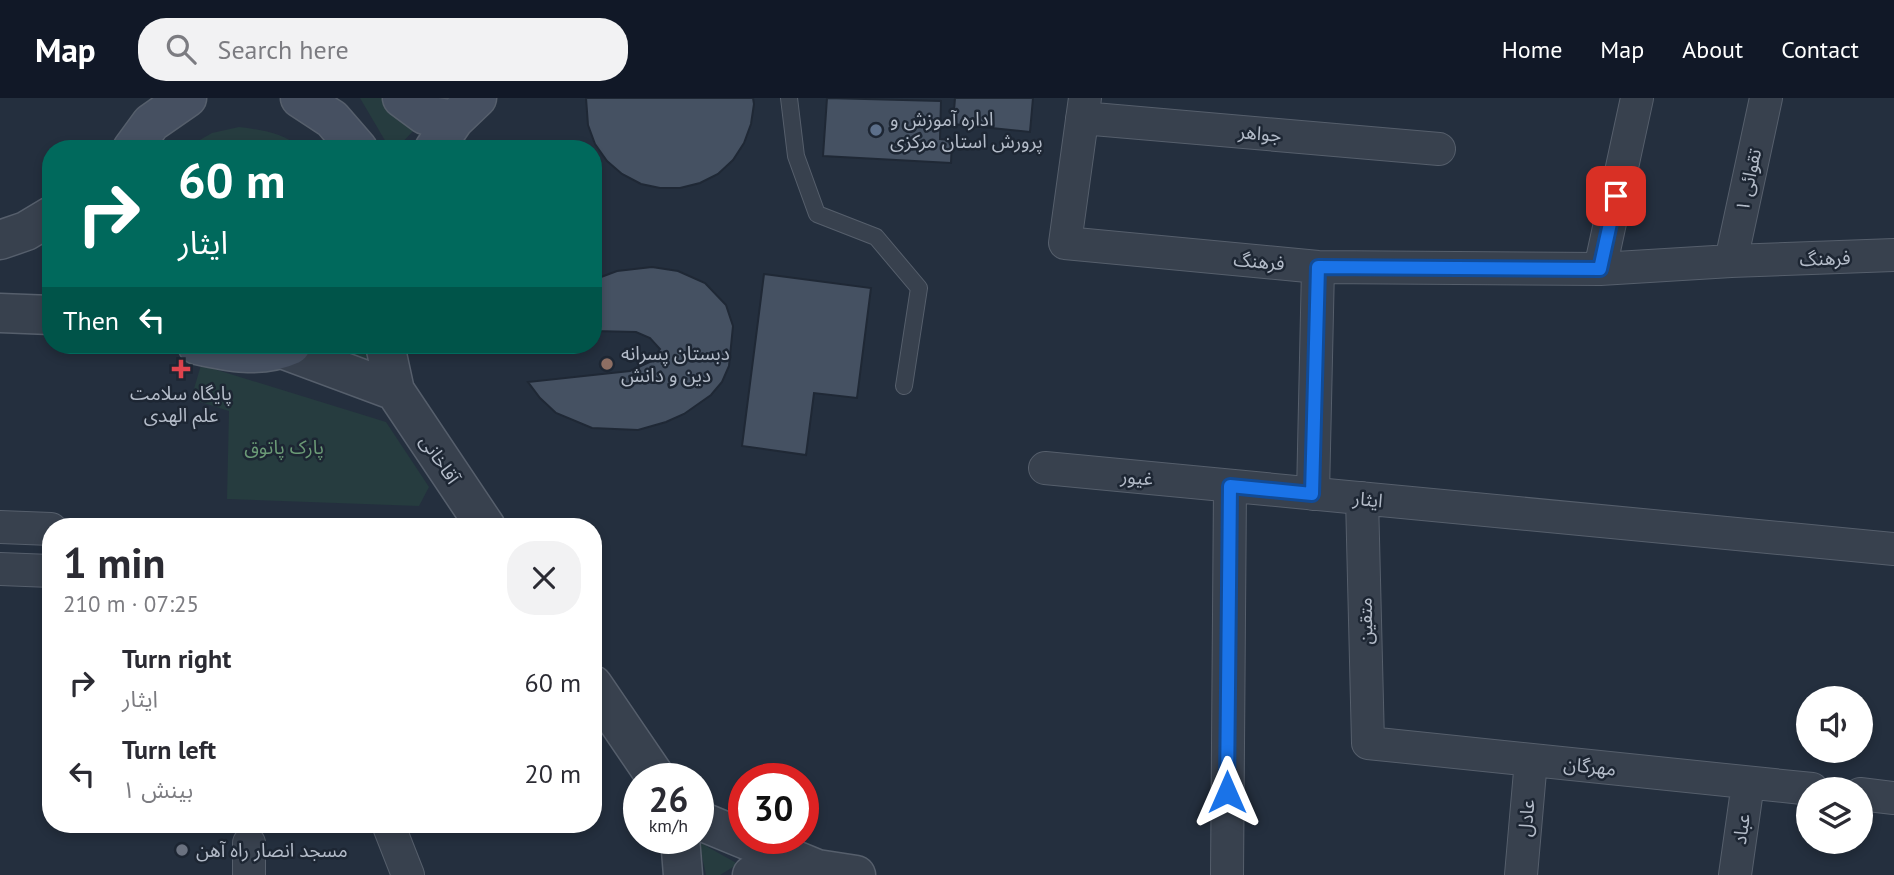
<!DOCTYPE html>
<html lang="en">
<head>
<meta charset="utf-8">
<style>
  :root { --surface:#fff; --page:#f2f2f3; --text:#2b2b33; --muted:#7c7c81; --accent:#111827 }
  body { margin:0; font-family:"PT Sans","Noto Sans Arabic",sans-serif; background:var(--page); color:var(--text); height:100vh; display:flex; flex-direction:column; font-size:26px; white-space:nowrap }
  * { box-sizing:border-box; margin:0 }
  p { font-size:23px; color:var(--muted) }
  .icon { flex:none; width:38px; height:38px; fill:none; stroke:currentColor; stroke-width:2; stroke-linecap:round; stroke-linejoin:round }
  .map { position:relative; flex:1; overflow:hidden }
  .panel { position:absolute; left:42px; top:420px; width:560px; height:315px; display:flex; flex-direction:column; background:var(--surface); border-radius:28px; box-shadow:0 4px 10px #0003 }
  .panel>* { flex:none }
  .top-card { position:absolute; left:42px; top:42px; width:560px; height:214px; border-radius:28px; box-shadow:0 4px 10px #0003; background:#00695c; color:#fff; overflow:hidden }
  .buttons { position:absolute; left:1796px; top:588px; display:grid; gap:14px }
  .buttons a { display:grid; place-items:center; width:77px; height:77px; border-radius:50%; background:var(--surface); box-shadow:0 4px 10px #0003; font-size:35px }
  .speed { position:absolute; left:623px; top:665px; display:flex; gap:14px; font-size:35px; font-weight:700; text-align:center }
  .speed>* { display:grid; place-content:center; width:91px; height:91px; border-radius:50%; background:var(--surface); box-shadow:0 4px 10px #0003; line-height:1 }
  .speed small { font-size:18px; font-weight:400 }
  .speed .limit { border:10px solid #d22; background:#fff; color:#111 }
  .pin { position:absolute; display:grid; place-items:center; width:60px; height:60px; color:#fff; margin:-30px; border-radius:14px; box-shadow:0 4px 10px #0006 }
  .me { position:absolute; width:77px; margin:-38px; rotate:0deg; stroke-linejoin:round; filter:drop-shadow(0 0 5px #0008) }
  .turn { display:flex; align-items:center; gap:24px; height:147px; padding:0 21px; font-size:32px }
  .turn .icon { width:91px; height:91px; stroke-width:2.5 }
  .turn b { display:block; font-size:49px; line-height:60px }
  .then { display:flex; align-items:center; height:66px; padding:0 21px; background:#0003; gap:14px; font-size:26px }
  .round { display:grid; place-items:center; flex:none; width:74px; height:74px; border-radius:28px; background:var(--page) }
  .overview { display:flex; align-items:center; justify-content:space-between; height:119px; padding:0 21px }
  h1 { font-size:42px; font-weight:800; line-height:52px }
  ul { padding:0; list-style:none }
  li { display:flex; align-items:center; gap:21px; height:91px; padding:0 21px }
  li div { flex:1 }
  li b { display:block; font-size:26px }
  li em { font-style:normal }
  header { display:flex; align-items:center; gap:42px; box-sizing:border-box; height:98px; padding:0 35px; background:var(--accent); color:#fff }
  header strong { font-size:33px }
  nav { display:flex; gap:38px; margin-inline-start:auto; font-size:24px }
  .search { width:490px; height:63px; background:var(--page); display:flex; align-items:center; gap:18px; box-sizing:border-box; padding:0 24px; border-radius:28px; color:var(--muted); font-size:26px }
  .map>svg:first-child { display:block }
</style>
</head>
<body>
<header>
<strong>Map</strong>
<div class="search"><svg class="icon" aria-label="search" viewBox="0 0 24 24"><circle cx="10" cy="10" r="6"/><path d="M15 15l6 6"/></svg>Search here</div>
<nav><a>Home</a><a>Map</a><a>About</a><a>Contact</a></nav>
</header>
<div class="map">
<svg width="1894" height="777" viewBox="0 0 1894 777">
  <rect width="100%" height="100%" fill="#242f3e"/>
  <!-- green -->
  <path fill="#263c3f" d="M360,0H384L415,31L396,51H390Z
    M239,29C263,32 284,35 302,51H184L212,35Z
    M327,247H373L379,274Z
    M201,267L386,324L429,389L419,408L227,401L229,313L191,301Z
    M699,744L738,766L720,777H706Z"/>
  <!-- building -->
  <path fill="#455162" stroke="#1f2835" stroke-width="2" d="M586,0H753L754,6L751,26L744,45L733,62L718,76L700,85L680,90H660L641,86L622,76L607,63L595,46L588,27Z
    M827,0L941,3L940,41L952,42L951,65L823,58Z
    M955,0H1033L1030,34L953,26Z
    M652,169L678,173L705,185L726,207L733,228L729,268L722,284L711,297L684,316L666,324L638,332L592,330L556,315L540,300L528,284L630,273L652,263L660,251L650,240L636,234L593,233V182L617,173Z
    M764,176L871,190L857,300L814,295L806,357L742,348Z"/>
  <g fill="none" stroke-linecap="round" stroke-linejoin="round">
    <!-- service casing -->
    <g stroke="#565f6c" stroke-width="18">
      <path id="service" d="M789,0L796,58L817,116L876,139L919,190L904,288"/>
    </g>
    <!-- minor casing -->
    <g stroke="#565f6c" stroke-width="34">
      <path id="minor" d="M1085,0L1065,145L1318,169L1600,171L1731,163L1894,157
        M1082,20L1439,51
        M1731,163L1766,0
        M1600,171L1637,0
        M1045,370L1894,451
        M1313,396L1318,169
        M1362,400L1368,645L1812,691
        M0,429L51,431
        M0,471L51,473
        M1860,696L1894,700
        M388,726L408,777
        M249,777V745
        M1227,777L1230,388
        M1521,777L1531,662
        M1735,777L1748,685"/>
    </g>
    <!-- tertiary casing -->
    <g stroke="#565f6c" stroke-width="41">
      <path id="tertiary" d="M0,142L26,133L51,118
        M0,215L51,217
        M385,247L395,293L486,429
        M282,251L395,293
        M593,587L657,681
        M698,722L817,771L856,777
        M680,740L683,777
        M752,777L782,769L808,771"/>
    </g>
    <!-- secondary casing -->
    <g stroke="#565f6c" stroke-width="41">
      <path id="secondary" d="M300,0L332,21L358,51
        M402,0L425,17L454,22
        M132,51L151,25L187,0
        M434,51L454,22L477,0
        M197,247C228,254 261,261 291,247"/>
    </g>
    <!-- service -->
    <use href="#service" stroke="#38414e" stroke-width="16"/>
    <!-- minor -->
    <use href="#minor" stroke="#38414e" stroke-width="32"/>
    <!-- tertiary -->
    <use href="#tertiary" stroke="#38414e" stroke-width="38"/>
    <!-- secondary -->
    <use href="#secondary" stroke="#465061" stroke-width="38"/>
  </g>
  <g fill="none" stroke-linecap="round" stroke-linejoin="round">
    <!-- route casing -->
    <g stroke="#114b97" stroke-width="18">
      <path id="route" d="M1227,694L1230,388L1312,396L1318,169L1600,171L1616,98"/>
    </g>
    <!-- route -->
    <use href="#route" stroke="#1a73e8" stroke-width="12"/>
  </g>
  <!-- markers -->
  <circle fill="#5c6f8a" stroke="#1d2633" stroke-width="2.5" cx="876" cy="32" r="7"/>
  <circle fill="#8d6e63" stroke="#1d2633" stroke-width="2.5" cx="607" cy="266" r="7"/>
  <path fill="#e0444e" stroke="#1d2633" stroke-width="2.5" d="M177.5 260.5h7v7h7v7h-7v7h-7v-7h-7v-7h7z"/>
  <circle fill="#6b7280" stroke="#1d2633" stroke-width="2.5" cx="182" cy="752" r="7"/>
  <g text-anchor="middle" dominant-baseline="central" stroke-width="5" stroke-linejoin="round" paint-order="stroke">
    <!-- poi labels -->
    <g font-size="19" fill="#b4bcc9" stroke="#1d2633" text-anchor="start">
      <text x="890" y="21">اداره آموزش و<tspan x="890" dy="22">پرورش استان مرکزی</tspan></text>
      <text x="621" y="255">دبستان پسرانه<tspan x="621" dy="22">دین و دانش</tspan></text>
      <text x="181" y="295" text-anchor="middle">پایگاه سلامت<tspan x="181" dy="22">علم الهدی</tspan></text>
      <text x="196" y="752">مسجد انصار راه آهن</text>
    </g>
    <!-- street labels -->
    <g font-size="19" fill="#b4bcc9" stroke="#1d2633">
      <text transform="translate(1260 35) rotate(5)">جواهر</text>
      <text transform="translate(1748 82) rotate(-78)">تقوائی ۱</text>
      <text transform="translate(1825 160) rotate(-2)">فرهنگ</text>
      <text transform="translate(1259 163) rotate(5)">فرهنگ</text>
      <text transform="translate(440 361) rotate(56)">آقاخانی</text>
      <text transform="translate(1137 379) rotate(5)">غیور</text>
      <text transform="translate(1368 401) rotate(6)">ایثار</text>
      <text transform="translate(1365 523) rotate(-91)">متقین</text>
      <text transform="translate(1590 668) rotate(6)">مهرگان</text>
      <text transform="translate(1526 720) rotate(-85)">عادل</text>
      <text transform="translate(1741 731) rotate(-82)">عباد</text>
    </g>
    <!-- park labels -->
    <g font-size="19" fill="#6b9a76" stroke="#1d2633">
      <text x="284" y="349">پارک پاتوق</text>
    </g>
  </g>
</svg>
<div class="buttons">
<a><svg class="icon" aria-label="sound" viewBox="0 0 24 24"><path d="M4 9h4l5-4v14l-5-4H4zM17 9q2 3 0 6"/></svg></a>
<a><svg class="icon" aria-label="layers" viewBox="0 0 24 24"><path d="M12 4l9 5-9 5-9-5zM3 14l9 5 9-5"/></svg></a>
</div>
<div class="speed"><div>26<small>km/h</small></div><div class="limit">30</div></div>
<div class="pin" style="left:1616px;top:98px;background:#d93025"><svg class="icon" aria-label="arrive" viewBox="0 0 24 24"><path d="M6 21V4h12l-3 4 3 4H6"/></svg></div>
<svg class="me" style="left:1227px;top:694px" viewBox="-20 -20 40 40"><path d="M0-17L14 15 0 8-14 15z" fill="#1a73e8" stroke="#fff" stroke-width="4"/></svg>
<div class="top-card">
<div class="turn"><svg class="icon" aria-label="right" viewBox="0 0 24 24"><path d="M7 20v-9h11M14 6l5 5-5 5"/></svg><div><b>60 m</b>ایثار</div></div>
<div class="then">Then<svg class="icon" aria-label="left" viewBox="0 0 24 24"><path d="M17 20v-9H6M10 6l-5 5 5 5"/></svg></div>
</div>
<section class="panel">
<div class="overview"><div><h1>1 min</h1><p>210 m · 07:25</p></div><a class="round"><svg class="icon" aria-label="close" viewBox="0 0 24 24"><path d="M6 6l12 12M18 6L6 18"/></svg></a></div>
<ul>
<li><svg class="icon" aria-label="right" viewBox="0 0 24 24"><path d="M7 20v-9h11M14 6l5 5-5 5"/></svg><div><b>Turn right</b><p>ایثار</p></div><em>60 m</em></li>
<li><svg class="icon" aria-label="left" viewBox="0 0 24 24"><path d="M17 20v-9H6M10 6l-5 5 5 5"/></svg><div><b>Turn left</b><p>بینش ۱</p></div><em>20 m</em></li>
</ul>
</section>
</div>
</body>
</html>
